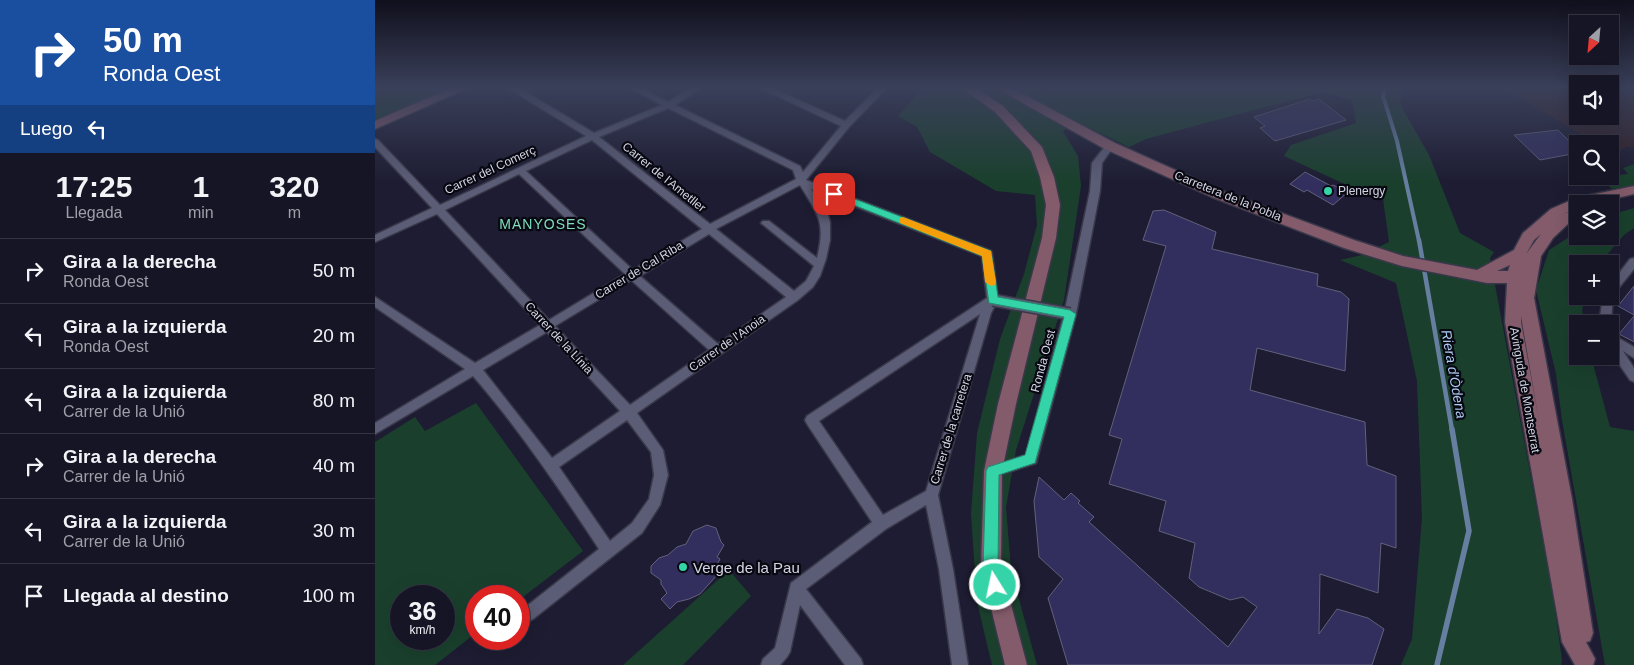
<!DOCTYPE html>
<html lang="es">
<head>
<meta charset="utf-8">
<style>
  :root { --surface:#161526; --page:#232232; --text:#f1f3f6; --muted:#9e9fa7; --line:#353443 }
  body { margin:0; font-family:Helvetica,sans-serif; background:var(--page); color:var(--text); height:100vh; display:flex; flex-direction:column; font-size:19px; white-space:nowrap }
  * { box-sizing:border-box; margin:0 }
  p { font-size:16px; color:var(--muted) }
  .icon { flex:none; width:28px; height:28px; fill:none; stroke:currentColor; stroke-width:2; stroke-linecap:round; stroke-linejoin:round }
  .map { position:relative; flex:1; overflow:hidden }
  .drawer { display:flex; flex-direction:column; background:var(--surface); width:375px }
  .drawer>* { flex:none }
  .guide { background:#1a4fa0; color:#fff; overflow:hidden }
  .needle { width:32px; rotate:206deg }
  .tools { position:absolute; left:1194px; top:15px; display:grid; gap:10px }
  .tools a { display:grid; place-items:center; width:50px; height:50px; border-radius:0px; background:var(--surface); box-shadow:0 5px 20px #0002,0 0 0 1px var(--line); font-size:25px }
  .speed { position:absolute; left:15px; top:585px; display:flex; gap:10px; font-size:25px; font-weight:700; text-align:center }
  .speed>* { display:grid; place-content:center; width:65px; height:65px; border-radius:50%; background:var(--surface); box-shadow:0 5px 20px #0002,0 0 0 1px var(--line); line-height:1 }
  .speed small { font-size:12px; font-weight:400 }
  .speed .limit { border:8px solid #d22; background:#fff; color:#111 }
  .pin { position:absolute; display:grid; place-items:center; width:42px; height:42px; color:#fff; margin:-21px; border-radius:10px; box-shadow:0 2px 8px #0006 }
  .me { position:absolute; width:55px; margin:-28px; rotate:350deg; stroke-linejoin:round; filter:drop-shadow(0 0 4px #0008) }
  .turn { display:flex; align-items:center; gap:18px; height:105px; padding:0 20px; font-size:22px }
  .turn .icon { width:65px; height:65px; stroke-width:2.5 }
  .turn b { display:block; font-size:35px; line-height:42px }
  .then { display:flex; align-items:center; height:48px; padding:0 20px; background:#0003; gap:10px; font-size:19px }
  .eta { display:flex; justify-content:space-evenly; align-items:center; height:85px; text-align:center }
  .eta b { font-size:30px; font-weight:600; line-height:35px }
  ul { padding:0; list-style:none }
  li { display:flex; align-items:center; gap:15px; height:65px; padding:0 20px; border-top:1px solid var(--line) }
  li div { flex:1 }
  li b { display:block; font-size:19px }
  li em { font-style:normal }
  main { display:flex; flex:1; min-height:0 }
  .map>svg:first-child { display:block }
</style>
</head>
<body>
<main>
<section class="drawer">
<div class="guide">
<div class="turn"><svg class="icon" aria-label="right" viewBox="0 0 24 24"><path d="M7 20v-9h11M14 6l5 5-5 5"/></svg><div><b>50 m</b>Ronda Oest</div></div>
<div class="then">Luego<svg class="icon" aria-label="left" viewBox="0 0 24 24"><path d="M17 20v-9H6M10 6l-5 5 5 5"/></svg></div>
</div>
<div class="eta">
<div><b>17:25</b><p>Llegada</p></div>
<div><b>1</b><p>min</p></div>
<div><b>320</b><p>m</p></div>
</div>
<ul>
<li><svg class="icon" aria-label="right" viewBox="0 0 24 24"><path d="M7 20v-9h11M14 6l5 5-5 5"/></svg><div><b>Gira a la derecha</b><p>Ronda Oest</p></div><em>50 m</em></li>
<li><svg class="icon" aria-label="left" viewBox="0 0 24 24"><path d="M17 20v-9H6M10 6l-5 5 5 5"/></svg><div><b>Gira a la izquierda</b><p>Ronda Oest</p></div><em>20 m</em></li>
<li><svg class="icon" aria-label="left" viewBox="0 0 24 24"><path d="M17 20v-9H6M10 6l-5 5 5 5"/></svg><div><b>Gira a la izquierda</b><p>Carrer de la Unió</p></div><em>80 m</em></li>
<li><svg class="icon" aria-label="right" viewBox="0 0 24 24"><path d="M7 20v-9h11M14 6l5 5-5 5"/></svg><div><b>Gira a la derecha</b><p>Carrer de la Unió</p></div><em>40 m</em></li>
<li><svg class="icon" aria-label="left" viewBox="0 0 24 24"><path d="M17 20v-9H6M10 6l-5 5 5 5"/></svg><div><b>Gira a la izquierda</b><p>Carrer de la Unió</p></div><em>30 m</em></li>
<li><svg class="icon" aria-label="arrive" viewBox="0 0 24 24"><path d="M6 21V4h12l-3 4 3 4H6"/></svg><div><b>Llegada al destino</b></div><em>100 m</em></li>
</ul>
</section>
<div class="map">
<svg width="1259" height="665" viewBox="0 0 1259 665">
  <rect width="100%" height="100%" fill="#1d1c32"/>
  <!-- education -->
  <path fill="#332026" d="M1127,88H1202V116H1235V88H1256L1259,91V149L1252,146L1240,154L1235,151V144H1223Z"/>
  <!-- green -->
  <path fill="#1a402d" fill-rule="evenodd" d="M0,88H78L0,120Z
    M547,88H653L671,91L673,88H1026L1025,104L1054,155L1085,233L1119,252L1115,258L1178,596L1187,660L1186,665H1026L1037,639L1047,518L1042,381L1021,283L965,260L987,255L1014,242L1008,199L995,196L909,156L916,145L981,123L977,100L947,92L771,139L754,147L700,121L688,131L703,156L706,186L689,300L641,450L631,507L636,570L662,665H617L602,602L596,514L602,433L625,339L649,274L662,225L660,195L621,191L555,152L542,127L523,116Z
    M1259,164V186L1237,189L1225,177L1253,174L1248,168Z
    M1259,208V228L1249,235L1224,264H1202V296H1210L1207,310L1209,324H1202V356H1216L1235,427L1259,431V665H1230L1187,420L1181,374L1161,290L1174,250L1202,232V236H1235V215Z
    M101,403L208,551L144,600V596H101V633L60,665H0V442L40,417L50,431ZM69,596V639H26V596Z
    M354,570L376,596L308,665H248Z"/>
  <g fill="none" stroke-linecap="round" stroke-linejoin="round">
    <!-- stream-far2 -->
    <path stroke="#667fa1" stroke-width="4" d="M1010,88L1008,96L1022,141L1044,241"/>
    <!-- stream-far1 -->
    <path stroke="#667fa1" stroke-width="4.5" d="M1044,240L1077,430"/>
    <!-- stream -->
    <path stroke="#667fa1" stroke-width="5.5" d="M1062,665L1094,531L1077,429"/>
  </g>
  <!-- building -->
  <path fill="#322f5e" stroke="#61617b" d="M935,99L937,101L944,99L971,120L900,141L885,128L890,126L879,117Z
    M1183,130L1194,141L1202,140V153L1165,160L1139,135Z
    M930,172L956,186L958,185L973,192L958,205L932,190L929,192L915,184Z
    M789,210L841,232L837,249L943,274L942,286L966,292L974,299L970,371L882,348L875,390L990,422L992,465L1021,476V548L1006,543L1003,593L945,574L944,634L962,609L993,618L1009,629L997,665H693L673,598L688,579L664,557L659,501L664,477L689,500L696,493L705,501L703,503L719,517L714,522L853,647L882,607L868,597L855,600L824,587L814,578L820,543L784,531L791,501L734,484L747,439L734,435L791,246L768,240L778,211Z
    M1259,286V315L1243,306Z
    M1259,316V342L1244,334Z
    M332,525L341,528L346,542L349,545L342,557L345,559L338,572L343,574L325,594L314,599L302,602L295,609L286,599L292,593L286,584V580L276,573V566L284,558L293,555L302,547L311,544L318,531Z"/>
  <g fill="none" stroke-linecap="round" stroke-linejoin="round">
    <!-- street casing -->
    <g stroke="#39384a" stroke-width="3">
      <path id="street" d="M133,88H144L219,133L287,105L255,88H266L293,102L315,88H326L300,105L425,166L428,172L466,126L385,88H397L470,121L503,88H512L474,127L431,180L616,251L617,254L623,300L616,313L563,495L578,569L593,665H577L564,569L551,505L511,529L431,589L486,659L488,665H470L425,605L415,652L412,657L405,665H386L388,659L400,648L416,583L497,522L432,424L430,420L432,416L612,298L607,256L436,189L453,215L455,222V240L451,259L445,276L438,287L423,300L262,413L288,450L293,475L285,505L267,533L158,619L153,621L148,619L146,614L148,609L224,549C185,490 145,430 98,376L0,434V423L90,369L0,307V297L100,363L165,325L62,214L0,242V235L57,208L0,147V139L3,140L65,205L211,136ZM293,108L418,170L421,179L335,224L224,137ZM217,140L327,229L258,270L151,171ZM144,174L250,274L174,320L70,210ZM425,185C443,215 451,221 442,258L394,221H388L386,223L439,266L431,281L419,291L341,229ZM334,234L411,297L343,344L265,276ZM256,280L334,350L255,405L180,326ZM605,314L551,491L508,515L444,421ZM172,332L245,411L177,458L108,370ZM252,420L276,452L279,475L274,499L257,523L235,541L184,467Z
        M735,143L739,146L727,163L725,191L701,314L662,459L661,463L618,477L613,475L611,471L613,467L651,455L689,314L715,191L717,163L732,144Z
        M1259,258V269L1238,295L1236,324H1224L1228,296H1235V285L1255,259Z
        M1235,333L1259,347V358L1248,351L1259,368V382L1255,380L1235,351Z"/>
    </g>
    <!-- secondary casing -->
    <g stroke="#39384a" stroke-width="3">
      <path id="secondary" d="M76,88H93L0,129V121Z
        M587,88H601L628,106L667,147L679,177L685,205L681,238L641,404L627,471L626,567L652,665H630L606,567L609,471L623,404L667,238L671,205L665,177L656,151L620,112Z
        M621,88H637L740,143L847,191L979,240L1028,256L1102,270L1139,250L1148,233L1176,209L1201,198L1259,186V194L1215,204H1202V208L1188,214L1202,209V219L1195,222L1178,238L1166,256L1159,298L1197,499L1218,633L1215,641L1211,642L1220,659L1218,665H1200L1187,642L1130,322L1132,283H1112L1027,266L969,248L837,197L730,149ZM1166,234L1151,254L1159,240ZM1135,265L1133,271H1122ZM1146,316L1164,421L1146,322Z"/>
    </g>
    <!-- street -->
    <use href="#street" fill="#5b5c75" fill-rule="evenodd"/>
    <!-- secondary -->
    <use href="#secondary" fill="#835b6a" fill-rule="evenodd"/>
    <!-- street-bridge casing -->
    <g stroke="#39384a" stroke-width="14" stroke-linecap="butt">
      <path id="street-bridge" d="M618,300L695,314"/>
    </g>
    <!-- street-bridge -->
    <use href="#street-bridge" stroke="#5b5c75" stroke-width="11"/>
  </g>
  <!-- sky -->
  <linearGradient id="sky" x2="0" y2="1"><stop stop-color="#100f1c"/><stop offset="0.48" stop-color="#3a405a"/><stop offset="1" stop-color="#3a405a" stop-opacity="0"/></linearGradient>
  <rect width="1259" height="182" fill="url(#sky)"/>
  <!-- route -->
  <path fill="#34d4a8" stroke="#228a6d" d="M459,191L616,251L623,297L695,310L701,314L660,463L624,475L623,567L627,585L625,590L620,592L615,590L608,567L611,471L613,467L650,455L689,317L614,303L607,256L456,196V192Z"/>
  <!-- slow -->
  <path fill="#f59e0b" d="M528,217L616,251L621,282L620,285L616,286L610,282L607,256L525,223V218Z"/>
  <!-- markers -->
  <g fill="#34d4a8" stroke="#080811" stroke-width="2">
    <circle cx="953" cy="191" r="5"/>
    <circle cx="308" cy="567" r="5"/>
  </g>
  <g text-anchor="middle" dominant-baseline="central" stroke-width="4.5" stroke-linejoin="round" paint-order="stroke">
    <!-- street labels -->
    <g font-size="12" fill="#d4d5e4" stroke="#080811">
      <text transform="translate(115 170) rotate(-25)">Carrer del Comerç</text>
      <text transform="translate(289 177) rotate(39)">Carrer de l'Ametller</text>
      <text transform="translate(853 196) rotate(22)">Carretera de la Pobla</text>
      <text transform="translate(264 270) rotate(-31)">Carrer de Cal Riba</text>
      <text transform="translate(184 338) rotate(47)">Carrer de la Línia</text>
      <text transform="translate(352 343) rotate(-35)">Carrer de l'Anoia</text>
      <text transform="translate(668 361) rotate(-75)">Ronda Oest</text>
      <text transform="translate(1150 390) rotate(80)">Avinguda de Montserrat</text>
      <text transform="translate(576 429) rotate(-73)">Carrer de la carretera</text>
    </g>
    <!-- poi labels -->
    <g font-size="12" fill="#d4d5e4" stroke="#080811" text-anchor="start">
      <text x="963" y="191">Plenergy</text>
    </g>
    <!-- neighbourhood labels -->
    <g font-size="14" letter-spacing="1" fill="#80dcbc" stroke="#080811">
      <text x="168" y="224">MANYOSES</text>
    </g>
    <!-- water labels -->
    <g font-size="14" font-style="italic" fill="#acccf4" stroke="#080811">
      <text transform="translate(1079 374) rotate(80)">Riera d'Òdena</text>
    </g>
    <!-- near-poi labels -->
    <g font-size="15" fill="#d4d5e4" stroke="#080811" text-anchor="start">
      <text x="318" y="567">Verge de la Pau</text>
    </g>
  </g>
</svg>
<div class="tools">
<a><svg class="needle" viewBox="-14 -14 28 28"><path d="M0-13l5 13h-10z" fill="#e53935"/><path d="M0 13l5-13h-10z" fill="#9e9fa7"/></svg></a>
<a><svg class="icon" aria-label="sound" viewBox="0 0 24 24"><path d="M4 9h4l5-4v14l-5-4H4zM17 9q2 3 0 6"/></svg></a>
<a><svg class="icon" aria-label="search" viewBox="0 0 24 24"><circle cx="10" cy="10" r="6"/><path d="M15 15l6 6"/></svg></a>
<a><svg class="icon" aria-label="layers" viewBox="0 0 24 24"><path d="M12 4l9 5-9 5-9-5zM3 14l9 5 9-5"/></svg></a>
<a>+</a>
<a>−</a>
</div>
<div class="speed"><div>36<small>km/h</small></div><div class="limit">40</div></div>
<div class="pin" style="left:459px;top:194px;background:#d93025"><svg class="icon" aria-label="arrive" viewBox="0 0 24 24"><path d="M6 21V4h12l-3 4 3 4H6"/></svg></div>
<svg class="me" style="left:620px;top:585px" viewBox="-20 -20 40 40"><circle r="17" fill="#34d4a8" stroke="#fff" stroke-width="3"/><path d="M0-11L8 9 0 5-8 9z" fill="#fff"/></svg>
</div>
</main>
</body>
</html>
